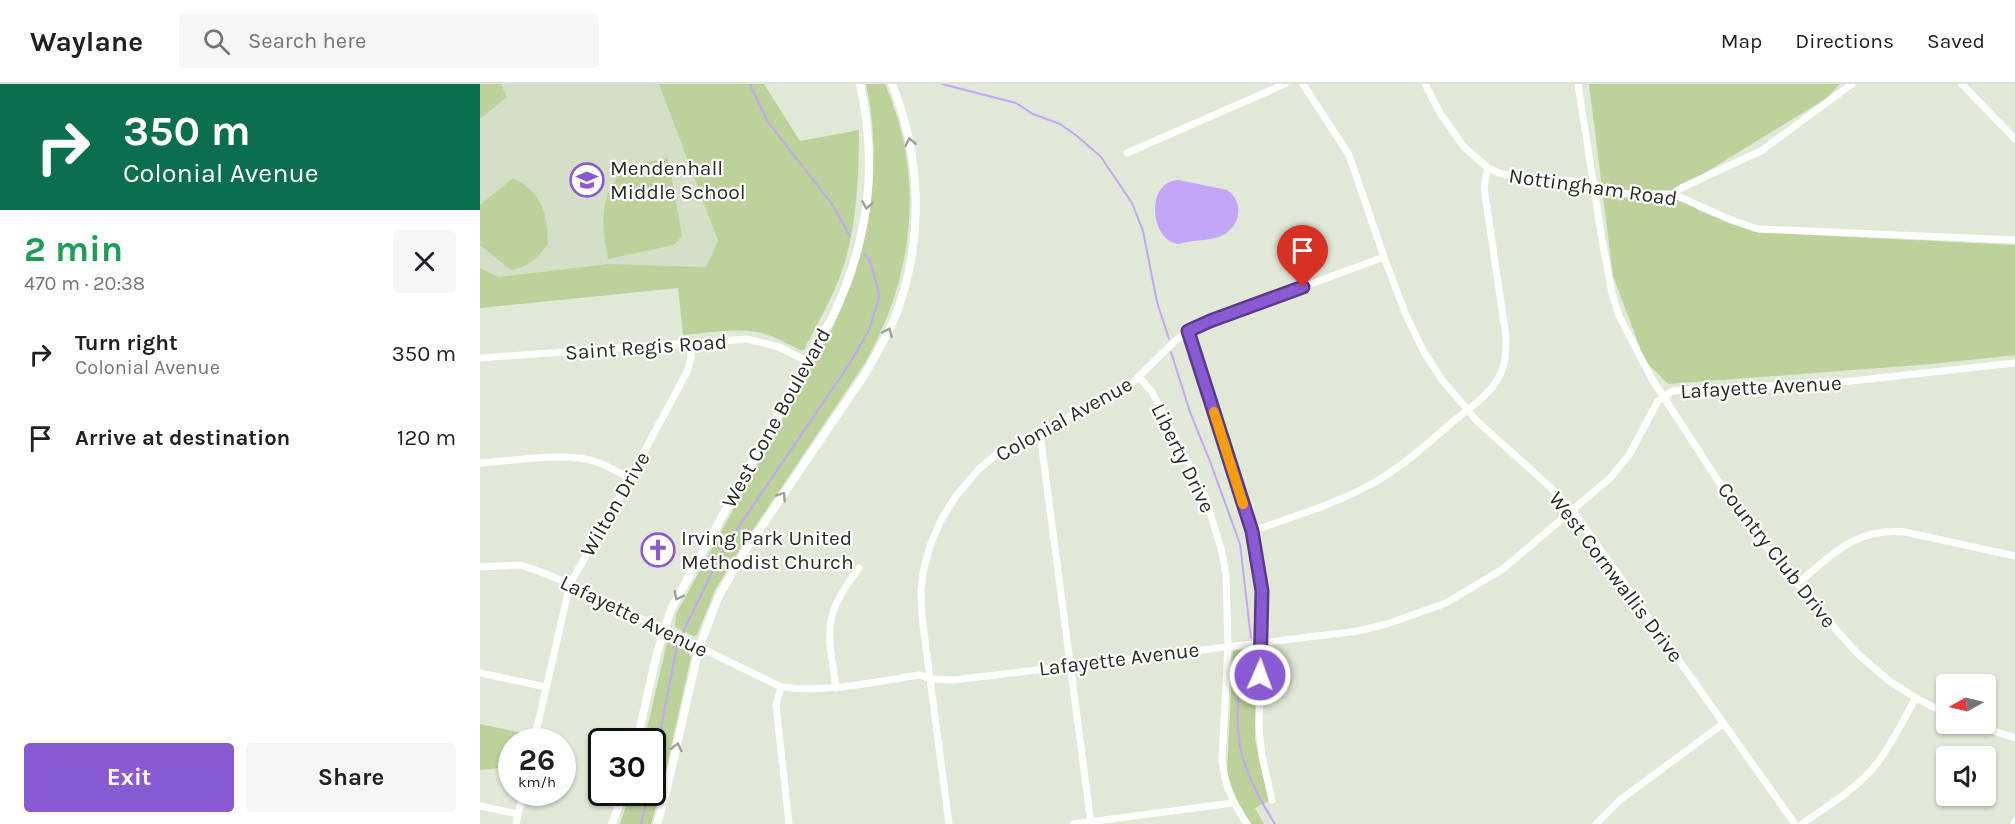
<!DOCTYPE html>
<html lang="en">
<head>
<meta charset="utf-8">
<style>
  :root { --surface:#fff; --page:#f6f6f6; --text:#202124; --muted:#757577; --line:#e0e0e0; --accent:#8a5ad3 }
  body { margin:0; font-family:Karla,sans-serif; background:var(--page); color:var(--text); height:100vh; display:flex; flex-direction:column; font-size:22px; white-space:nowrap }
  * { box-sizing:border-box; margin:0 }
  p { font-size:20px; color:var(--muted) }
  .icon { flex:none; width:33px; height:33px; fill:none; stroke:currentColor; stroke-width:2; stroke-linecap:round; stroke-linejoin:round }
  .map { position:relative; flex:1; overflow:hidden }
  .side { display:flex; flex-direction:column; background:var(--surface); width:480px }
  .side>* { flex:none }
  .banner { background:#0b6e4f; color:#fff; overflow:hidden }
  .needle { width:39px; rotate:262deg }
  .buttons { position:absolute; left:1456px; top:590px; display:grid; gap:12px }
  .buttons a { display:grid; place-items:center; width:60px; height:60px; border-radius:6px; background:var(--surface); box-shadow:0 2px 4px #0004; font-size:30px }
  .speed { position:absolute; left:18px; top:644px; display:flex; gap:12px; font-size:30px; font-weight:700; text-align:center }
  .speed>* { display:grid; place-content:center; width:78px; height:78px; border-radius:50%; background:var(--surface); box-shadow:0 2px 4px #0004; line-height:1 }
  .speed small { font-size:15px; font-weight:400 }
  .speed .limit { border:3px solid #111; border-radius:9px; background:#fff; color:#111 }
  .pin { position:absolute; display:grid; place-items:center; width:51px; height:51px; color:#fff; margin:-62px -26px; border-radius:50% 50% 50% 0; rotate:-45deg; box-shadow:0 0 6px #0007 }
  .pin .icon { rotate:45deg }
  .me { position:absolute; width:66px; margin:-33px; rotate:2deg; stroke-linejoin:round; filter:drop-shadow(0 0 4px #0008) }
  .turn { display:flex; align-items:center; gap:21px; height:126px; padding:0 24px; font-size:27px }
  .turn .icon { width:78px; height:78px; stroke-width:2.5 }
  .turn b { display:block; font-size:42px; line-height:51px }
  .round { display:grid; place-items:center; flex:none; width:63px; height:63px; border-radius:6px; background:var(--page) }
  .headline { display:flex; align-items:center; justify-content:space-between; height:102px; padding:0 24px }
  h1 { font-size:36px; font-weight:700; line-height:45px; color:#1e9e55 }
  .cta { display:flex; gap:12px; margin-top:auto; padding:12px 24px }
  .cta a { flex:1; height:69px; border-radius:6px; background:var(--accent); color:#fff; font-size:24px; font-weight:700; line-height:69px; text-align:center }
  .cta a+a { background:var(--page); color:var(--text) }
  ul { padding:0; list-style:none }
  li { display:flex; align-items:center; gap:18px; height:84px; padding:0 24px }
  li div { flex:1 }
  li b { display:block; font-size:22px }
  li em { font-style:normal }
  header { display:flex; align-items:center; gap:36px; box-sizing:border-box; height:84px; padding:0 30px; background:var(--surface); border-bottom:2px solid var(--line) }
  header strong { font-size:28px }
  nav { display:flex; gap:33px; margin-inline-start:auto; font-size:21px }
  .search { width:420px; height:54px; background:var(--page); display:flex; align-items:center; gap:15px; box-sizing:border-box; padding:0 21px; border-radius:6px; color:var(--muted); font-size:22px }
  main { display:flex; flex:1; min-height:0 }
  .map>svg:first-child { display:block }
</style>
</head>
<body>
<header>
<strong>Waylane</strong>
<div class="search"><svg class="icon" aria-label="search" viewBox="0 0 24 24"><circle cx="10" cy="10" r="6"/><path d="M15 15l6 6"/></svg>Search here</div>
<nav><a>Map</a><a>Directions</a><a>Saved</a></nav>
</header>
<main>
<section class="side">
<div class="banner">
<div class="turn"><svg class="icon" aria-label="right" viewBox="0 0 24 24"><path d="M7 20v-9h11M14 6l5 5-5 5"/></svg><div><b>350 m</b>Colonial Avenue</div></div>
</div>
<div class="headline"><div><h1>2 min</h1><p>470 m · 20:38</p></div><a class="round"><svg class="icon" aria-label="close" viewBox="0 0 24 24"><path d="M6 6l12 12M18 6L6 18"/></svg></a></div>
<ul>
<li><svg class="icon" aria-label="right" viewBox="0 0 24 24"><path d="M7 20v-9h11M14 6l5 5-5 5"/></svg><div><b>Turn right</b><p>Colonial Avenue</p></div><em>350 m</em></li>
<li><svg class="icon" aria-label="arrive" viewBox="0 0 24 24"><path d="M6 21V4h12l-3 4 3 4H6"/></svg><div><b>Arrive at destination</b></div><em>120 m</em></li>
</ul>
<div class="cta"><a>Exit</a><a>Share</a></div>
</section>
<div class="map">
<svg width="1535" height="740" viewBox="0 0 1535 740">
  <rect width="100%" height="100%" fill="#e1e8d7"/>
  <!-- built -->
  <path fill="#d5dec7" d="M21,0H179L238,158L226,183L129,180L18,193L0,184V35L27,13Z"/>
  <!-- green -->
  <path fill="#bdd19b" d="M0,0H21L27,13L0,35Z
    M179,0H284L320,57L379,46C379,93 377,142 362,187C352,215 337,240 324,266H320C306,259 292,251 276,248C253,244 226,249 203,251L198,204L0,224V184L18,193L129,180L226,183L238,157Z
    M386,0H405C446,94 434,192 385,279L256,471L235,506L217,551L213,552L195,543L196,530L354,241C360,226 367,212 372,198C394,139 400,61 386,0Z
    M1109,0H1360L1345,15L1197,106L1218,126L1275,148L1535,161V271L1451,280L1188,300L1165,277L1133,192Z
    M188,74L202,152L194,161L128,175C122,146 118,111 142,89C153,78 174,77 188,74Z
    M33,94C63,110 67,128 68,160C57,174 49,183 31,186L0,161V121Z
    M187,559H193L209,567L211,573L184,695L171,740H140L151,708H172V657H164Z
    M776,564L775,655L789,717L775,724L784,740H770L753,714L747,689L753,567Z
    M0,640L47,650L45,657H32L31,683L0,686Z"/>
  <!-- water -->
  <path fill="#c2a6f8" d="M699,96L747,106C766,119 760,145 739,153C730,156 721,156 712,157C706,158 700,161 694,159C670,151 666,97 699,96Z"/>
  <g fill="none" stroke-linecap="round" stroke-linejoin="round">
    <!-- stream -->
    <path stroke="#c2a6f8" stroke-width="2" d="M270,0L288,38L352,120L370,152
      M462,0L536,19L553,30L580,40L597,52L621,73L652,119L663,147L677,218L689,255
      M691,268L710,328L731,380L760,460L771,554
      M203,548L243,466L370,279L389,246L399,214L398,206L392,183L389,175L384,170
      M770,565C769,577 764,585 761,596C750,655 764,691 795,740
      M172,689L197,562
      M161,740L169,708"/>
    <!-- minor -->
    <path stroke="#fff" stroke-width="7" d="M823,0L869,71L904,173L926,231L944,268L962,296L997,337L1070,403L1093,427L1315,740
      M945,0L960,29L984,63L1008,84L1019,89L1037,93L1097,97L1114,104L1148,110H1193L1251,136L1278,145L1535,156
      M1098,0L1122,156L1132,209L1139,232L1172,295L1263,435L1359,549L1378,570L1409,597L1436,614L1467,630
      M1482,0L1535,55
      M647,69L805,0
      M1193,110L1201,104L1281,67L1372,0
      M708,247L772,447L782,507L779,643L782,672L792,716
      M0,274L267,255L299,263L327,277
      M659,293L672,308L725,412L742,468L746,491L748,562L742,676C745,703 753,718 767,740
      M560,349L611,740
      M0,379C32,377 87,367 117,378C128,382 139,389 150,394
      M772,447C809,434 849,422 884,404C918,387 947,360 976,335C991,323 1010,310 1019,293C1026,280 1026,267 1026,253L1004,103L1008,84
      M0,483L40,481L59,487L90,500L301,603C347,609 393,598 440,591L451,595L474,596L878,547L907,540L966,519L1023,485L1130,394L1149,371L1178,317L1192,307L1363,298L1535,279
      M1317,500C1352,471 1376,443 1425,448L1535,472
      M0,589L66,603
      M301,603L296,621L309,740
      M356,604C348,545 341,534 379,484
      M1489,639L1535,654
      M54,657L90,500L150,394L207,288L211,274L210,259
      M0,722L38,730
      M36,740L43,708
      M469,740L442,533L441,508L443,489L450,462L461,436L476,412L498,386L519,368L648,303L695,257L708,247L730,237L904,173
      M593,740L753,719
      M1116,740L1140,716L1244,639
      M1322,740C1347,722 1375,706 1395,682C1411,662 1423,636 1436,614
      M1534,740L1535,738"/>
    <!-- major -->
    <path stroke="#fff" stroke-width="8" d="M157,657L177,569L191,525L354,230C389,154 398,82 380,0
      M132,740L144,708
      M177,740L186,709L219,564L238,514L261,473L385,290C397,269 410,248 418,225C444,152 441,71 412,0"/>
  </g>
  <!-- one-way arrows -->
  <defs><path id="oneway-chevron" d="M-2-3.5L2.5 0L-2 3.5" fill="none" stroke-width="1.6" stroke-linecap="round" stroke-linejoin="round" transform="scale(1.5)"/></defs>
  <g stroke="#9fa09d">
    <use href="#oneway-chevron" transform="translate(430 58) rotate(-101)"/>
    <use href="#oneway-chevron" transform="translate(387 121) rotate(100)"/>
    <use href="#oneway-chevron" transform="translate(408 248) rotate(-66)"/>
    <use href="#oneway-chevron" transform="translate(302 412) rotate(-56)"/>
    <use href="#oneway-chevron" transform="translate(198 512) rotate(117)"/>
    <use href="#oneway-chevron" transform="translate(197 663) rotate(-77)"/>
  </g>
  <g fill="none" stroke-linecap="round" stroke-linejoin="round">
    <!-- route casing -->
    <g stroke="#5a3a89" stroke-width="15">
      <path id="route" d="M780,591L782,507L772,447L708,247L730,237L823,203"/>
    </g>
    <!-- route -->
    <use href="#route" stroke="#8a5ad3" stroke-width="10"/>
    <!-- slow -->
    <path stroke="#f59e0b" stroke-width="10" d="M734,328L763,420"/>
  </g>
  <!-- icons -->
  <defs>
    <g id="school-ring" transform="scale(1.725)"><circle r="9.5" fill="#fff" stroke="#8a5ad3" stroke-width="1.5"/><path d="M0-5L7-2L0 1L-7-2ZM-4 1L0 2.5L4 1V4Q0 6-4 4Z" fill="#8a5ad3"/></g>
    <g id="church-ring" transform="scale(1.725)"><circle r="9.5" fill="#fff" stroke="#8a5ad3" stroke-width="1.5"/><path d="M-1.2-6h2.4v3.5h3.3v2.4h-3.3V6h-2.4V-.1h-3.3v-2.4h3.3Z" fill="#8a5ad3"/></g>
  </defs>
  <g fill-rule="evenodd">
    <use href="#school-ring" x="107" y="96"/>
    <use href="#church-ring" x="178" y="466"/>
  </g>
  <g text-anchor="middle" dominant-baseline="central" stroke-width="4.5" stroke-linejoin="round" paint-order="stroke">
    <!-- poi labels -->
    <g font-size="21" fill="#292c26" stroke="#fff" text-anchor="start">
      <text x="130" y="84">Mendenhall<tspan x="130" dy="24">Middle School</tspan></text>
      <text x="201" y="454">Irving Park United<tspan x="201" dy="24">Methodist Church</tspan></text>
    </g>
    <!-- street labels -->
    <g font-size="21" fill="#292c26" stroke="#fff">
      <text transform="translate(1113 103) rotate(8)">Nottingham Road</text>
      <text transform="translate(166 263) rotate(-4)">Saint Regis Road</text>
      <text transform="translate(1281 303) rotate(-3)">Lafayette Avenue</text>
      <text transform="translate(296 334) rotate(-61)">West Cone Boulevard</text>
      <text transform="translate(584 335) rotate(-29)">Colonial Avenue</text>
      <text transform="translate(703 374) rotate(64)">Liberty Drive</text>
      <text transform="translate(135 420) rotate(-60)">Wilton Drive</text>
      <text transform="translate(1297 471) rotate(52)">Country Club Drive</text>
      <text transform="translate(1136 493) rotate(53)">West Cornwallis Drive</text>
      <text transform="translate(154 532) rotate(26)">Lafayette Avenue</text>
      <text transform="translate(639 575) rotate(-7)">Lafayette Avenue</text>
    </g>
  </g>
</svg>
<div class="buttons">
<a><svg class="needle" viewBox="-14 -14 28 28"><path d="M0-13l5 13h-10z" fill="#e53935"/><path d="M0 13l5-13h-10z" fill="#757577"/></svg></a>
<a><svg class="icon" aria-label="sound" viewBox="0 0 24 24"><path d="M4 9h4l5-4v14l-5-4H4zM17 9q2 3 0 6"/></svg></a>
</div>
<div class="speed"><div>26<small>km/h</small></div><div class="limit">30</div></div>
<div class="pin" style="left:823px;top:203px;background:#d93025"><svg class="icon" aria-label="arrive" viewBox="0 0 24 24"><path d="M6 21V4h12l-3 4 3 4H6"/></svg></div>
<svg class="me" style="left:780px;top:591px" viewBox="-20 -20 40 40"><circle r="17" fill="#8a5ad3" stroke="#fff" stroke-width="3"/><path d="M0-11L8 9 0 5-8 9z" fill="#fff"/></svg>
</div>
</main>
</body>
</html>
